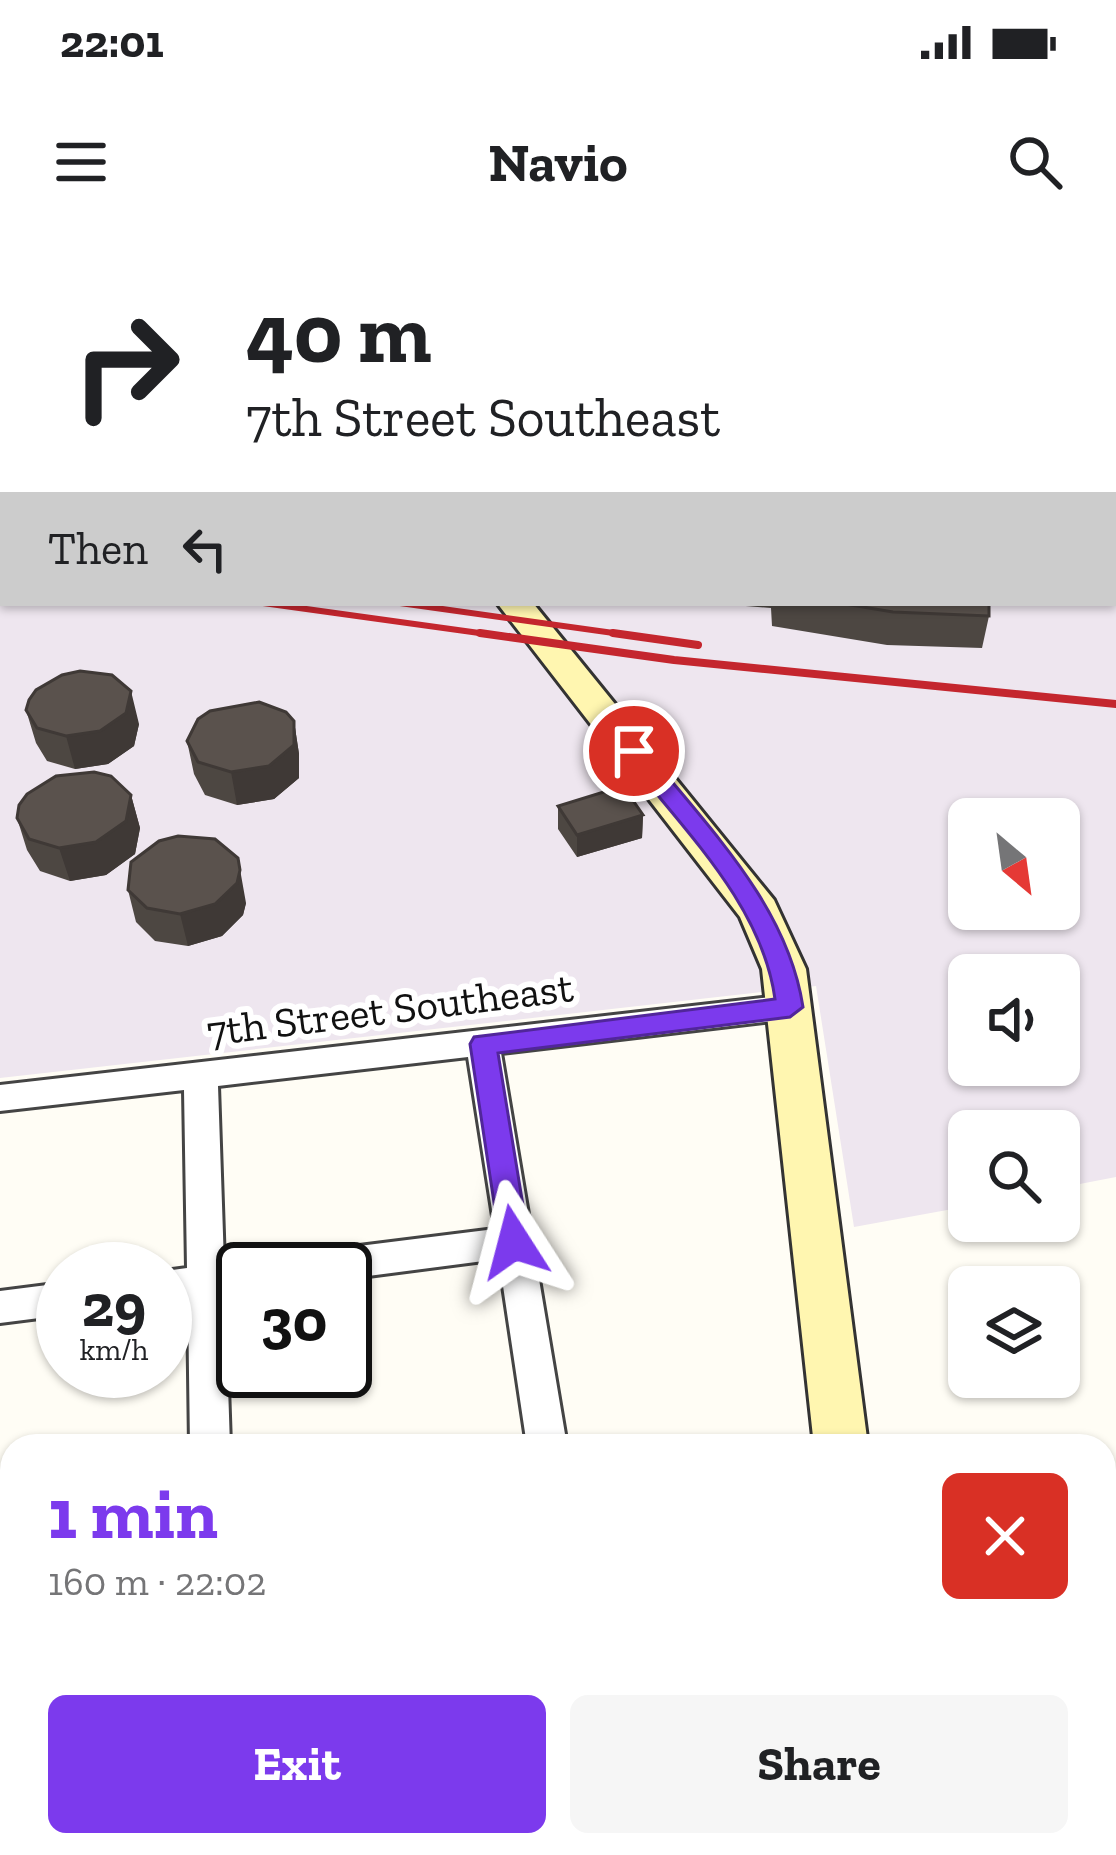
<!DOCTYPE html>
<html lang="en">
<head>
<meta charset="utf-8">
<style>
  :root { --surface:#fff; --page:#f6f6f6; --text:#202124; --muted:#757577; --accent:#7c3aed }
  body { margin:0; font-family:"Zilla Slab",serif; background:var(--page); color:var(--text); height:100vh; display:flex; flex-direction:column; font-size:45px; white-space:nowrap }
  * { box-sizing:border-box; margin:0 }
  p { font-size:39px; color:var(--muted) }
  .icon { flex:none; width:66px; height:66px; fill:none; stroke:currentColor; stroke-width:2; stroke-linecap:round; stroke-linejoin:round }
  .map { position:relative; flex:1; overflow:hidden }
  .side { position:absolute; left:0px; top:1194px; width:1116px; height:423px; display:flex; flex-direction:column; background:var(--surface); border-radius:36px 36px 0 0; box-shadow:0 3px 9px #0004 }
  .side>* { flex:none }
  .top-card { position:absolute; left:0px; top:0px; width:1116px; height:366px; box-shadow:0 3px 9px #0004; background:#fff; color:var(--text); overflow:hidden }
  .needle { width:78px; rotate:151deg }
  .tools { position:absolute; left:948px; top:558px; display:grid; gap:24px }
  .tools a { display:grid; place-items:center; width:132px; height:132px; border-radius:18px; background:var(--surface); box-shadow:0 3px 9px #0004; font-size:60px }
  .speed { position:absolute; left:36px; top:1002px; display:flex; gap:24px; font-size:60px; font-weight:700; text-align:center }
  .speed>* { display:grid; place-content:center; width:156px; height:156px; border-radius:50%; background:var(--surface); box-shadow:0 3px 9px #0004; line-height:1 }
  .speed small { font-size:30px; font-weight:400 }
  .speed .limit { border:6px solid #111; border-radius:18px; background:#fff; color:#111 }
  .pin { position:absolute; display:grid; place-items:center; width:102px; height:102px; color:#fff; margin:-51px; border:6px solid #fff; border-radius:50%; box-shadow:0 3px 12px #0007 }
  .me { position:absolute; width:132px; margin:-66px; rotate:351deg; stroke-linejoin:round; filter:drop-shadow(0 0 9px #0008) }
  .turn { display:flex; align-items:center; gap:42px; height:252px; padding:0 48px; font-size:54px }
  .turn .icon { width:156px; height:156px; stroke-width:2.5 }
  .turn b { display:block; font-size:84px; line-height:102px }
  .then { display:flex; align-items:center; height:114px; padding:0 48px; background:#0003; gap:24px; font-size:45px }
  .round { display:grid; place-items:center; flex:none; width:126px; height:126px; border-radius:18px; background:var(--page) }
  .summary { display:flex; align-items:center; justify-content:space-between; height:204px; padding:0 48px }
  h1 { font-size:72px; font-weight:700; line-height:90px; color:var(--accent) }
  .action { display:flex; gap:24px; margin-top:auto; padding:24px 48px }
  .action a { flex:1; height:138px; border-radius:18px; background:var(--accent); color:#fff; font-size:48px; font-weight:700; line-height:138px; text-align:center }
  .action a+a { background:var(--page); color:var(--text) }
  .status { display:flex; justify-content:space-between; align-items:center; height:84px; padding:0 60px; background:var(--surface); direction:ltr }
  .status svg { height:33px; fill:currentColor }
  header { display:flex; justify-content:space-between; align-items:center; height:156px; padding:0 48px; background:var(--surface); font-size:54px; font-weight:700 }
  .map>svg:first-child { display:block }
</style>
</head>
<body>
<div class="status"><b>22:01</b><svg viewBox="0 0 49 12"><path d="M0 12V9h3v3zM5 12V6h3v6zM10 12V3h3v9zM15 12V0h3v12zM26 1h20v11H26zM47 4h2v5h-2z"/></svg></div>
<header><svg class="icon" aria-label="menu" viewBox="0 0 24 24"><path d="M4 6h16M4 12h16M4 18h16"/></svg>Navio<svg class="icon" aria-label="search" viewBox="0 0 24 24"><circle cx="10" cy="10" r="6"/><path d="M15 15l6 6"/></svg></header>
<div class="map">
<svg width="1116" height="1615" viewBox="0 0 1116 1615">
  <rect width="100%" height="100%" fill="#fffdf5"/>
  <!-- industrial -->
  <path fill="#eee6ef" fill-rule="evenodd" d="M700,0H1116V937L1059,948V891H969V966L854,987L816,746L0,838V168L3,363H1113V3H688ZM969,579H1059V669H969ZM969,735H1059V825H969Z"/>
  <g fill="none" stroke-linecap="round" stroke-linejoin="round">
    <!-- lane casing -->
    <g stroke="#444" stroke-width="6">
      <path id="lane" d="M139,0L134,3H115L120,0Z
        M733,0H750L745,3H728Z
        M0,25H3V31H0Z"/>
    </g>
    <!-- street casing -->
    <g stroke="#444" stroke-width="6">
      <path id="street" d="M789,755L800,758L805,767L800,776L789,779L501,813L567,1206H527L499,1019L345,1039V1029H285L290,1018L303,1013L495,989L468,817L218,846L224,1024L243,1021L258,1029H243V1053L225,1055L230,1206H190L188,1060L165,1063V1031L187,1028L184,850L0,871V845Z
        M63,1043V1075L0,1083V1051Z
        M12,1350V1392L0,1393V1351Z"/>
    </g>
    <!-- secondary casing -->
    <g stroke="#333" stroke-width="6">
      <path id="secondary" d="M210,0H237L239,3H212Z
        M497,363H533L774,660L806,729L868,1206H814L762,729L740,677Z
        M857,1605H919L921,1615H857Z"/>
    </g>
    <!-- highway casing -->
    <g stroke="#222" stroke-width="6">
      <path id="highway" d="M0,109H3L0,132Z"/>
    </g>
    <!-- lane -->
    <use href="#lane" fill="#fff" fill-rule="evenodd"/>
    <!-- street -->
    <use href="#street" fill="#fff" fill-rule="evenodd"/>
    <!-- secondary -->
    <use href="#secondary" fill="#fff6b0" fill-rule="evenodd"/>
    <!-- highway -->
    <use href="#highway" fill="#f5a25d" fill-rule="evenodd"/>
    <!-- rail-far1 -->
    <path stroke="#c4262e" stroke-width="6" d="M263,363L501,396
      M400,363L635,396"/>
    <!-- rail -->
    <path stroke="#c4262e" stroke-width="8" d="M480,393L674,420L1116,464
      M613,393L698,405"/>
  </g>
  <!-- wall -->
  <path fill="#4d4742" d="M709,363H989V376L982,408L887,405L772,386L771,368Z
    M26,470L139,484L134,506L108,524L75,529L47,521L36,503Z
    M294,481L299,514V538L274,559L237,565L205,555L194,534L187,501Z
    M131,555L140,588L135,614L106,635L70,641L40,631L27,610L17,578Z
    M558,566L643,575L642,598L577,617L558,589Z
    M128,650L246,663L243,675L222,696L188,706L155,701L136,682Z"/>
  <!-- shaded-wall -->
  <path fill="#3f3936" d="M131,451L139,484L134,506L108,524L75,529L66,496Z
    M294,481L299,514V538L274,559L237,565L231,532Z
    M131,555L140,588L135,614L106,635L70,641L59,608Z
    M643,575L642,598L577,617V595Z
    M238,618L246,663L243,675L222,696L188,706L180,674Z"/>
  <!-- building -->
  <path fill="#5a524d" stroke="#3f3936" stroke-width="3" d="M839,363H989V376L893,372Z
    M80,431L112,435L131,451L126,473L100,491L66,496L37,488L26,470L29,460L36,450L62,435Z
    M259,462L286,472L294,481V505L269,526L231,532L198,522L187,501L198,479L210,471Z
    M94,532L111,536L131,555L126,581L96,602L59,608L29,599L17,578L19,565L27,554L56,536Z
    M623,546L643,575L577,595L558,566Z
    M178,596L215,599L238,618L240,630L237,643L215,664L180,674L147,668L128,650L131,622L159,601Z"/>
  <!-- route -->
  <path fill="#7c3aed" stroke="#51269a" stroke-width="3" d="M634,503L642,505C706,586 787,663 803,767L790,777L498,813L529,1002L525,1011L514,1015L504,1011L500,1002L470,804L474,797L775,759C762,664 683,590 626,516L623,511Z"/>
  <g text-anchor="middle" dominant-baseline="central" stroke-width="12" stroke-linejoin="round" paint-order="stroke">
    <!-- street labels -->
    <g font-size="42" fill="#111" stroke="#fff">
      <text transform="translate(390 769) rotate(-7)">7th Street Southeast</text>
    </g>
  </g>
</svg>
<div class="tools">
<a><svg class="needle" viewBox="-14 -14 28 28"><path d="M0-13l5 13h-10z" fill="#e53935"/><path d="M0 13l5-13h-10z" fill="#757577"/></svg></a>
<a><svg class="icon" aria-label="sound" viewBox="0 0 24 24"><path d="M4 9h4l5-4v14l-5-4H4zM17 9q2 3 0 6"/></svg></a>
<a><svg class="icon" aria-label="search" viewBox="0 0 24 24"><circle cx="10" cy="10" r="6"/><path d="M15 15l6 6"/></svg></a>
<a><svg class="icon" aria-label="layers" viewBox="0 0 24 24"><path d="M12 4l9 5-9 5-9-5zM3 14l9 5 9-5"/></svg></a>
</div>
<div class="speed"><div>29<small>km/h</small></div><div class="limit">30</div></div>
<div class="pin" style="left:634px;top:511px;background:#d93025"><svg class="icon" aria-label="arrive" viewBox="0 0 24 24"><path d="M6 21V4h12l-3 4 3 4H6"/></svg></div>
<svg class="me" style="left:514px;top:1002px" viewBox="-20 -20 40 40"><path d="M0-17L14 15 0 8-14 15z" fill="#7c3aed" stroke="#fff" stroke-width="4"/></svg>
<div class="top-card">
<div class="turn"><svg class="icon" aria-label="right" viewBox="0 0 24 24"><path d="M7 20v-9h11M14 6l5 5-5 5"/></svg><div><b>40 m</b>7th Street Southeast</div></div>
<div class="then">Then<svg class="icon" aria-label="left" viewBox="0 0 24 24"><path d="M17 20v-9H6M10 6l-5 5 5 5"/></svg></div>
</div>
<section class="side">
<div class="summary"><div><h1>1 min</h1><p>160 m · 22:02</p></div><a class="round" style="background:#d93025;color:#fff"><svg class="icon" aria-label="close" viewBox="0 0 24 24"><path d="M6 6l12 12M18 6L6 18"/></svg></a></div>
<div class="action"><a>Exit</a><a>Share</a></div>
</section>
</div>
</body>
</html>
